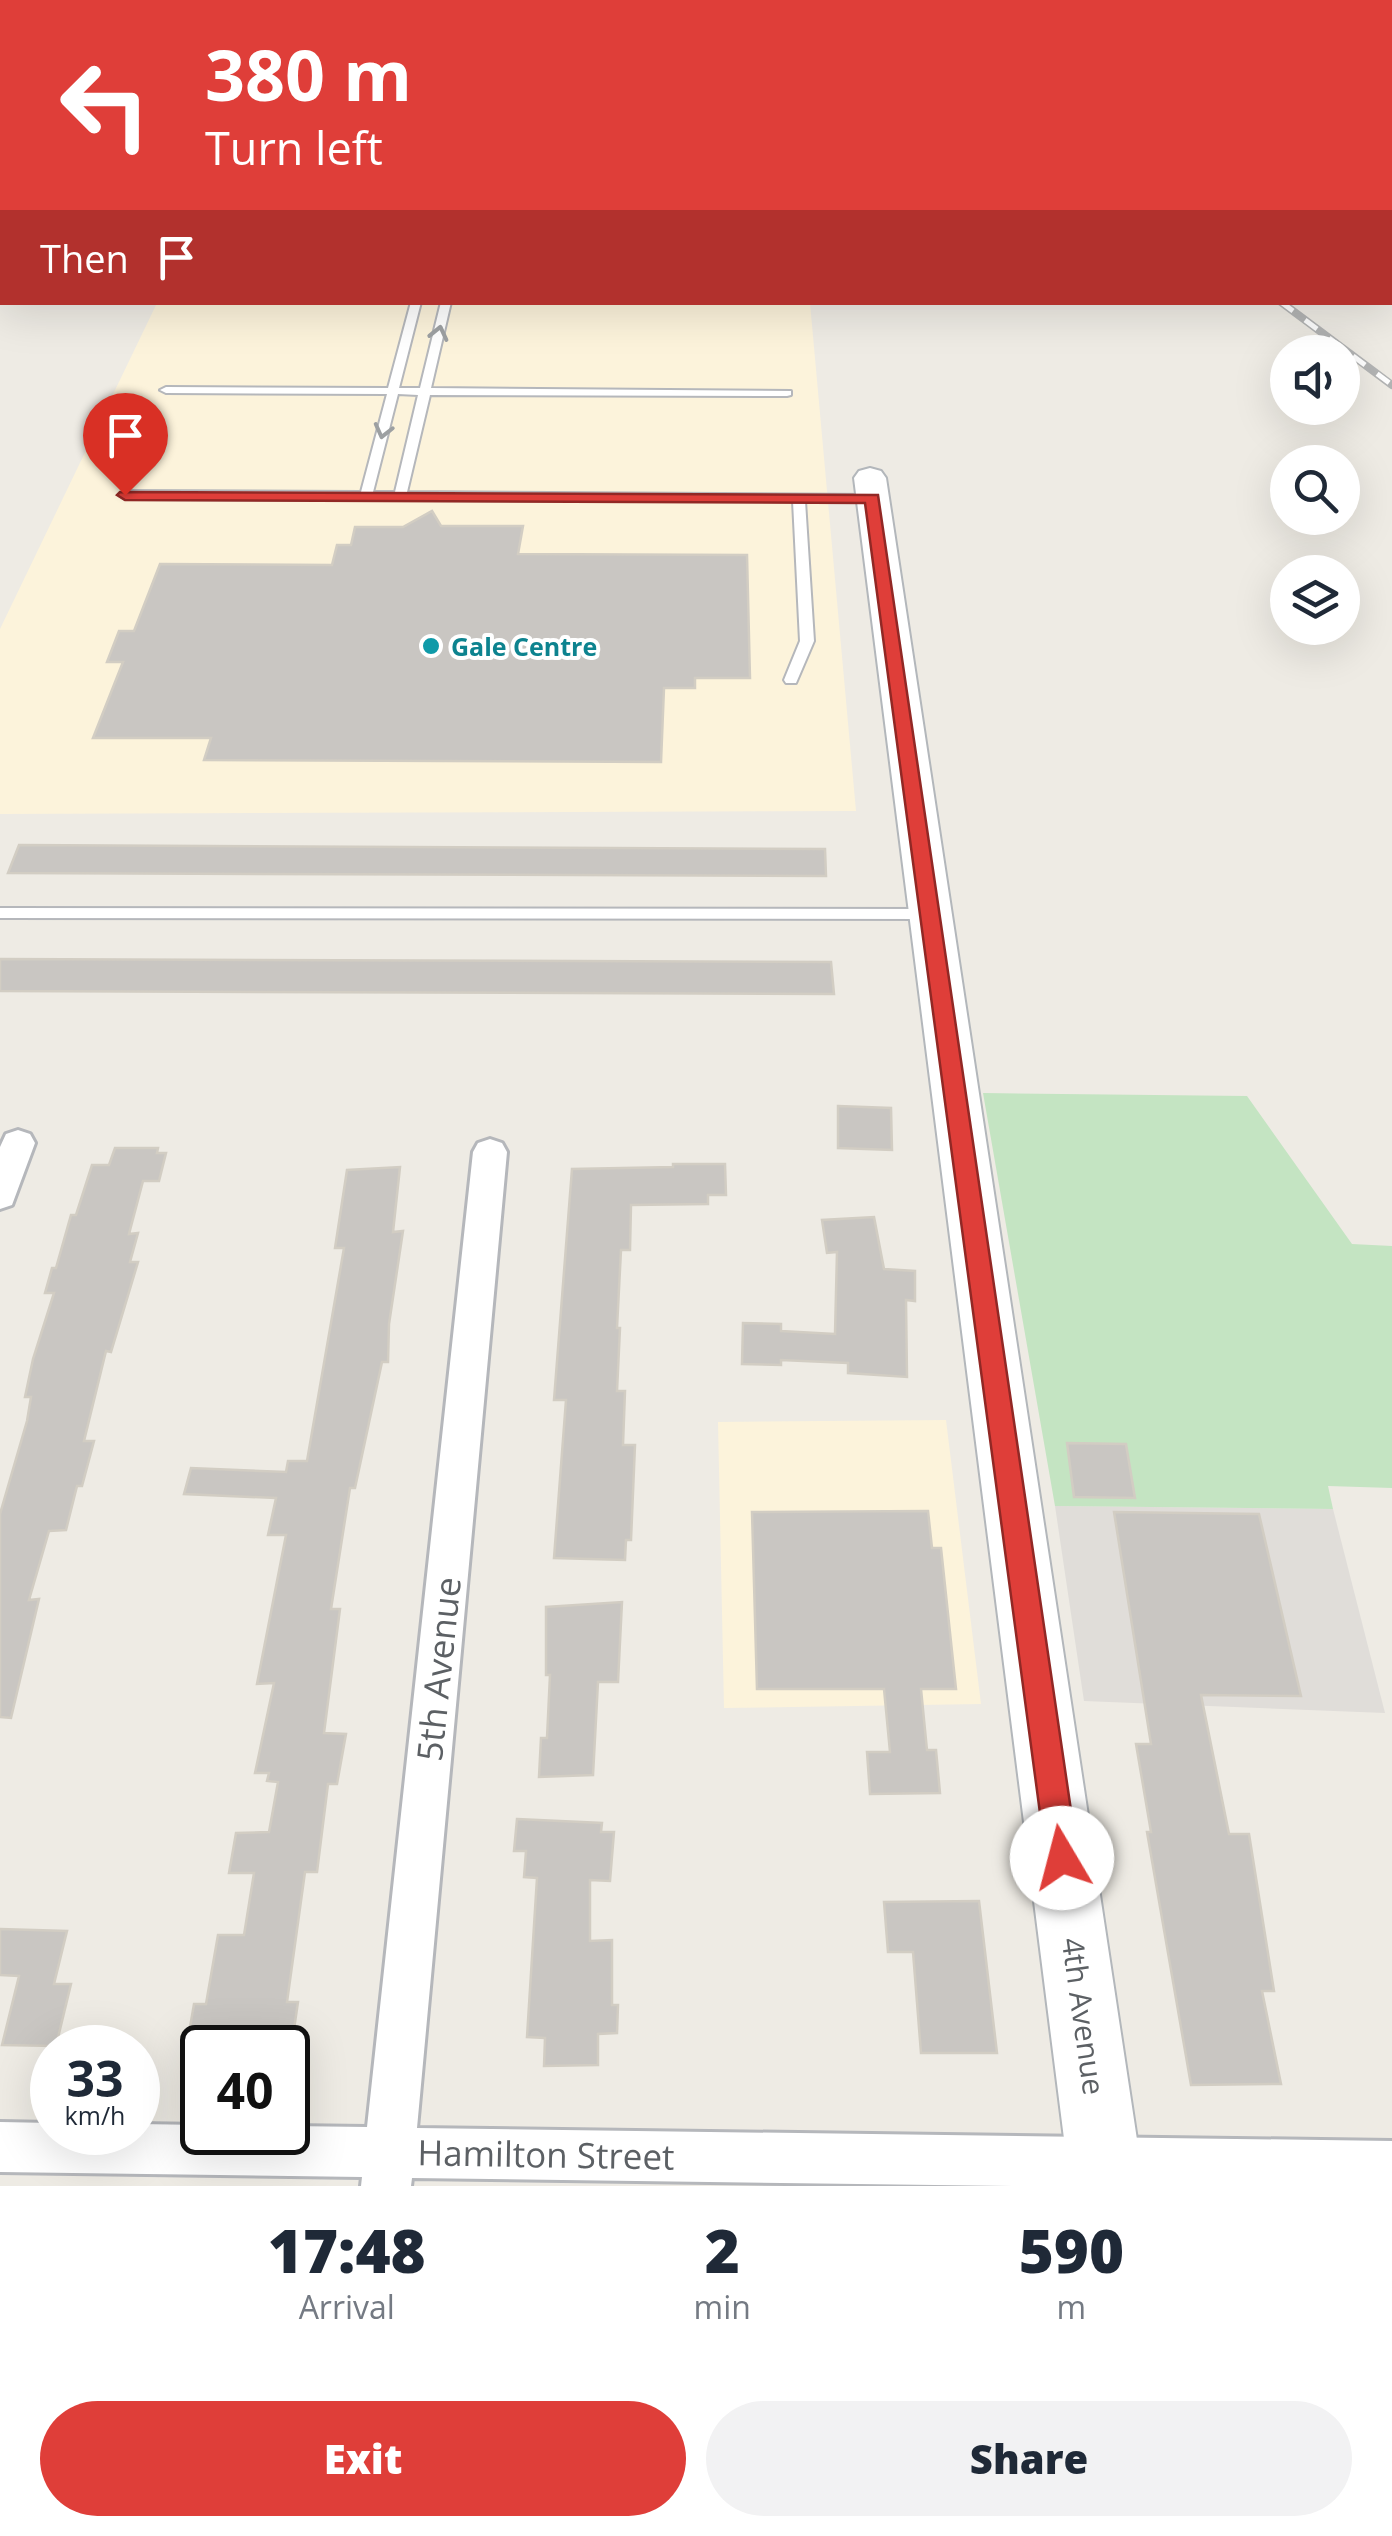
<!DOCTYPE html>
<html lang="en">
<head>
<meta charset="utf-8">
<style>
  :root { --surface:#fff; --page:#f2f2f3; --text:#1f2937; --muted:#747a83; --accent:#df3e39 }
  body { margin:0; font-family:"Open Sans",sans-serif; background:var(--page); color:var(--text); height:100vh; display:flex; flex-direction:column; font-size:38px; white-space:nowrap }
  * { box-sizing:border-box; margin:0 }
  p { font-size:32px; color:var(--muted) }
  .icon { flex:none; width:55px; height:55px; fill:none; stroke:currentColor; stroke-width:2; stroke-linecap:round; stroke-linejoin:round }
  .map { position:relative; height:2186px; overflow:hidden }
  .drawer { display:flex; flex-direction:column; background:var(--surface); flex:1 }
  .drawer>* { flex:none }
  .hud { position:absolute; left:0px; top:0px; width:1392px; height:305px; box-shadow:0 10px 40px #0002; background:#df3e39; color:#fff; overflow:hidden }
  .buttons { position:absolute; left:1270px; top:335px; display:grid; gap:20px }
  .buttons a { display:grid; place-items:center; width:90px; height:90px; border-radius:50%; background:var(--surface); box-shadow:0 10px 40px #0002; font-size:50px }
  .speed { position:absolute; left:30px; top:2025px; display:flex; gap:20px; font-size:50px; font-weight:700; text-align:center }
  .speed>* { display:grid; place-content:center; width:130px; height:130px; border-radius:50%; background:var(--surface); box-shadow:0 10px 40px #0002; line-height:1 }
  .speed small { font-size:25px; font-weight:400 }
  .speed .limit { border:5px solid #111; border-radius:15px; background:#fff; color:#111 }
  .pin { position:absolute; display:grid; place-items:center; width:85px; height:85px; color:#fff; margin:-102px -42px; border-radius:50% 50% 50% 0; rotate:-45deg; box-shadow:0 0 10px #0007 }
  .pin .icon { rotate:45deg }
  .me { position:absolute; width:110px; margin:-55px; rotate:352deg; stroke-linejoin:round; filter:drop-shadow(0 0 8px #0008) }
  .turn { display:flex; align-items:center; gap:35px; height:210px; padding:0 40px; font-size:45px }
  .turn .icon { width:130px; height:130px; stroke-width:2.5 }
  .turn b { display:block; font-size:70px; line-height:85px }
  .then { display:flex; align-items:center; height:95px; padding:0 40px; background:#0003; gap:20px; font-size:38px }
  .eta { display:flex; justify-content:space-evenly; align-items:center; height:170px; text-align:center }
  .eta b { font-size:60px; font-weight:800; line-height:70px }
  .action { display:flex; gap:20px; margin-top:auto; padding:20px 40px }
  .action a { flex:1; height:115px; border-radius:60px; background:var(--accent); color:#fff; font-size:40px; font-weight:800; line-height:115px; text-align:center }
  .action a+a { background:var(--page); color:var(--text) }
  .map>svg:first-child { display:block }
</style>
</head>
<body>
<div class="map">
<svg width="1392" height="2186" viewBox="0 0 1392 2186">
  <rect width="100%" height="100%" fill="#eeebe4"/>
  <!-- commercial -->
  <path fill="#fcf3db" d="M157,303H810L856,811L0,814V629Z
    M946,1420L981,1704L724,1708L718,1422Z"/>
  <!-- industrial -->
  <path fill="#e0ddd9" d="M1055,1506L1333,1509L1385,1713L1084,1701Z"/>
  <!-- green -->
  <path fill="#c4e4c2" d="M983,1093L1247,1096L1352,1244L1392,1246V1488L1328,1486L1333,1509L1055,1506Z"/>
  <!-- building -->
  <path fill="#c9c6c2" stroke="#d2cdc3" stroke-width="2.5" d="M432,511L441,526H523L518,554L747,555L750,678H695V688H664L661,762L204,760L211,738H93L123,662H107L119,631H134L160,564L332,565L337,545H351L355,527H403Z
    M19,845L825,849L826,876L8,873Z
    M0,959L831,962L834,994L0,991Z
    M838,1106L891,1108L892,1150L838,1148Z
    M115,1148H158L157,1153H166L159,1181H143L129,1234L138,1233L130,1262H138L111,1352L106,1351L84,1441H94L82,1486H77L66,1530L49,1531L29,1600L39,1599L11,1718L0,1717V1514L27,1421L31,1397H25L33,1359L54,1293H45L52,1268H56L71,1215H76L92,1165H109Z
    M673,1164H725L726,1195H708V1204L631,1205L630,1250H621L617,1328H620L617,1391H625L623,1445H635L631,1540H626L625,1560L554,1558L566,1400H554L572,1169L673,1167Z
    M400,1167L393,1232L403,1231L389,1324L388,1362H382L355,1488H350L331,1609H340L324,1733L346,1734L337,1784H328L317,1872H305L287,2002H298L293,2036L269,2038L268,2048H210L212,2033H189L194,2004H206L218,1935H244L254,1873H229L236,1833L269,1832L278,1782L267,1781L269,1773H255L274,1683L257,1684L286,1535H268L276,1498L184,1494L191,1468L286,1472L288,1461H307L344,1248H335L347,1170Z
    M874,1217L884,1269L915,1271V1301L906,1300L907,1377L848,1373V1363L781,1360V1365L742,1364L743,1323L781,1324V1331L835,1334L837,1252L827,1253L822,1220Z
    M1067,1443L1126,1444L1135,1498L1074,1497Z
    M928,1511L932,1548H941L956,1689H921L927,1750H936L940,1793L870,1794L867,1752H890L884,1689H757L752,1512Z
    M1114,1512L1259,1514L1301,1696L1201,1695L1229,1834H1249L1274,1991H1262L1281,2084L1191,2085L1147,1832H1151L1136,1744H1151Z
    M622,1602L618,1682H598L593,1775L539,1777L541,1738H547L550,1675H546V1607Z
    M517,1819L602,1823L601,1832H614L610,1881L590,1880V1941L612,1940V2005H618L617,2033L598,2034V2065L544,2066L545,2038L527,2037L537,1878L524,1877L526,1851H514Z
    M979,1901L997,2053H921L913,1952H888L884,1902Z
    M0,1929L67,1931L54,1984H71L56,2046L2,2045L19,1976L0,1975Z"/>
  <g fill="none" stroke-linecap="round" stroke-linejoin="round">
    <!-- lane casing -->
    <g stroke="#b5b7bb" stroke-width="4">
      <path id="lane" d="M411,302H421L399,388H420L441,302H451L431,388L791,391V395L787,396L430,395L407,492L876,495V501L872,502L805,501L814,641L796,683H786L784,680L800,641L793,501L125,499L119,495L125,491L361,492L387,394L166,393L160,390L166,387L388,388ZM398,394L418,395L395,492H373Z
        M0,908L929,909L937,914L929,919L0,918Z"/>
    </g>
    <!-- street casing -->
    <g stroke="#b5b7bb" stroke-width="6">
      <path id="street" d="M18,1130L30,1134L35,1143L12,1205L0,1209V1147L6,1134Z
        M490,1139L502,1143L507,1152L417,2128L1392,2141V2186H1012L412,2178L411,2186H361L362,2177L0,2172V2122L52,2123V2132H138V2124L202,2125V2132H288V2126L367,2127L473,1152L478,1143Z"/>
    </g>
    <!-- secondary casing -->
    <g stroke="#b3b7bb" stroke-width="4">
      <path id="secondary" d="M0,272H2V288H0Z
        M870,468L881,471L886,478L1144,2186H1070L854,478L859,471Z"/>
    </g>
    <!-- path -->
    <path stroke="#9cc5a5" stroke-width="2.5" stroke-dasharray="5 2.5" stroke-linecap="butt" d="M1113,0L1117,2
      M1167,0L1171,2"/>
    <!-- lane -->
    <use href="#lane" fill="#fff" fill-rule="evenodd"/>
    <!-- street -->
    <use href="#street" fill="#fff" fill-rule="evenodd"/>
    <!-- secondary -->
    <use href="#secondary" fill="#fff" fill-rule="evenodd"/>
    <!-- rail casing -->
    <g stroke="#b3b4b4" stroke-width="8">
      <path id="rail" d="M1281,302L1392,385"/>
    </g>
    <!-- rail -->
    <use href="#rail" stroke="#fff" stroke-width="5" stroke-dasharray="15" stroke-linecap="butt"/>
  </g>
  <!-- one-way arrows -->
  <defs><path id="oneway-chevron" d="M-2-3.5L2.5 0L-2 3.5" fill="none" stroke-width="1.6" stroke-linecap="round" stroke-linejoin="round" transform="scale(2.5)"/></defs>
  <g stroke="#9da0a2">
    <use href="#oneway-chevron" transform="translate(439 333) rotate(-77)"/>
    <use href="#oneway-chevron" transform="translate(383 431) rotate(104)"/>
  </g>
  <!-- route -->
  <path fill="#df3e39" stroke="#912825" stroke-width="2.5" d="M120,492L878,495L1078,1858L1073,1869L1062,1873L1051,1869L1046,1858L865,503L125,500L117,495Z"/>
  <!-- markers -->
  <circle fill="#0f9aa8" stroke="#fff" stroke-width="4" cx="431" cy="646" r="10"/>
  <g text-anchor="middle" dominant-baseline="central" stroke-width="8" stroke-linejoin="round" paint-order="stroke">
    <!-- far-culture labels -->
    <g font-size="25" font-weight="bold" fill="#0d838f" stroke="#fff" text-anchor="start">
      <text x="451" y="646">Gale Centre</text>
    </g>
    <!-- street labels -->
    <g font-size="30" fill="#5c6064" stroke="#fff">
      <text transform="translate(1084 2016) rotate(82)">4th Avenue</text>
    </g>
    <!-- near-street labels -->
    <g font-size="35" fill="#5c6064" stroke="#fff">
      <text transform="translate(438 1669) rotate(-84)">5th Avenue</text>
      <text transform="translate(546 2154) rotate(1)">Hamilton Street</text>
    </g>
  </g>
</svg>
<div class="buttons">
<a><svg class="icon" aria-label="sound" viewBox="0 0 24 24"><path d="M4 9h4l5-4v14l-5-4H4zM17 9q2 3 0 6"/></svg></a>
<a><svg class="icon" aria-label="search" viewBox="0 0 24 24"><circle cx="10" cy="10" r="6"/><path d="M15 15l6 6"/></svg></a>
<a><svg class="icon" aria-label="layers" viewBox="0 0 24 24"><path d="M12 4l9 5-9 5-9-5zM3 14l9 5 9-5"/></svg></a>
</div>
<div class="speed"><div>33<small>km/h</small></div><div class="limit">40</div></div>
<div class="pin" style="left:125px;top:495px;background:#d93025"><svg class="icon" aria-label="arrive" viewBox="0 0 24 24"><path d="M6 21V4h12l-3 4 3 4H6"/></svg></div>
<svg class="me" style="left:1062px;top:1858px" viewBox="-20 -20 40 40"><circle r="19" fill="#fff"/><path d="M0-13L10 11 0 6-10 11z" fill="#df3e39"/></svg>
<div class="hud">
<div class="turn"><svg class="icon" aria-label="left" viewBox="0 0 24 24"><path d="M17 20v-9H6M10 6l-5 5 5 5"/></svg><div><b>380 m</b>Turn left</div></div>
<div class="then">Then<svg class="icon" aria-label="arrive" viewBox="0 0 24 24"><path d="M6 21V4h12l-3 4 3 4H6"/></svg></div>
</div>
</div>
<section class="drawer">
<div class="eta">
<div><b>17:48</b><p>Arrival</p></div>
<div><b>2</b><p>min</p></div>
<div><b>590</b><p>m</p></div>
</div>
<div class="action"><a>Exit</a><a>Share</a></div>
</section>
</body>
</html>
